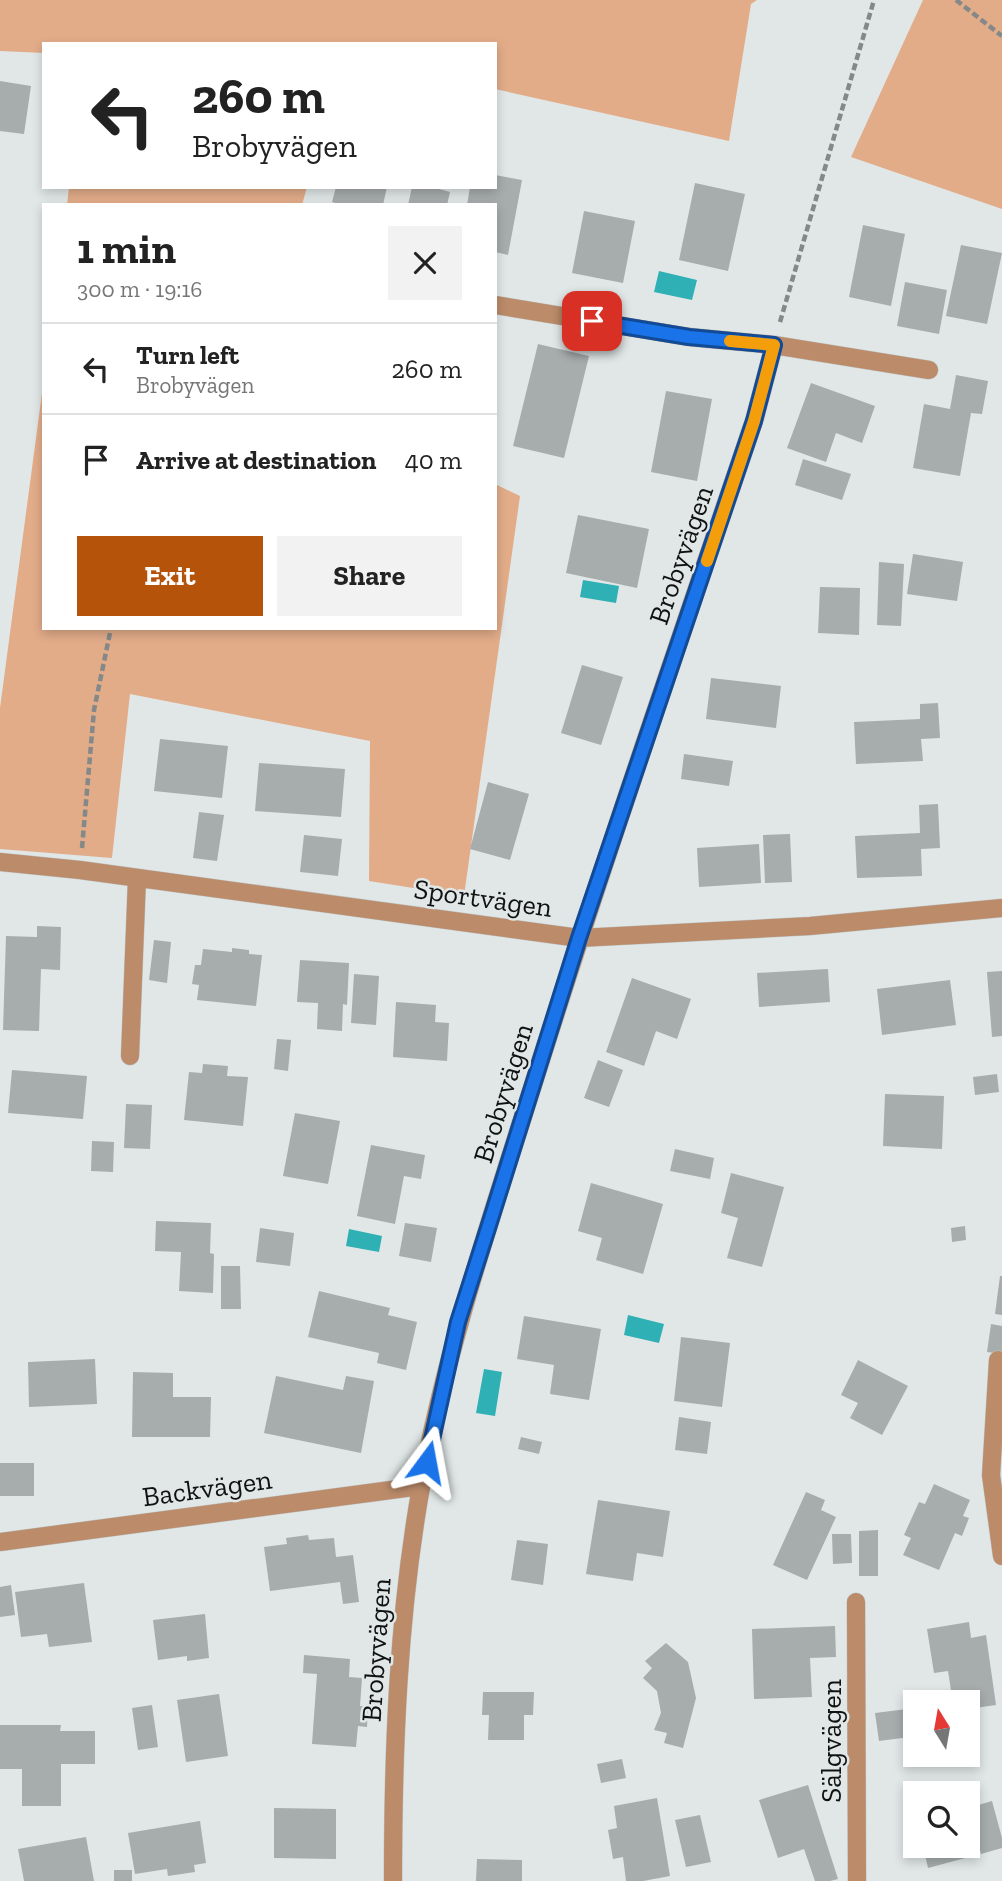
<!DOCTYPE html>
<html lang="en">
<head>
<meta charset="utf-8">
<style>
  :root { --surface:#fff; --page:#f2f2f2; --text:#222; --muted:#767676; --line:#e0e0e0; --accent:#b45309 }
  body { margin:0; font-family:"Zilla Slab",serif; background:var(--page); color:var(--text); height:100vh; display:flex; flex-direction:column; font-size:26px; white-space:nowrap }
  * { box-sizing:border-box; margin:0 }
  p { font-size:23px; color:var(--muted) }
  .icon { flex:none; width:38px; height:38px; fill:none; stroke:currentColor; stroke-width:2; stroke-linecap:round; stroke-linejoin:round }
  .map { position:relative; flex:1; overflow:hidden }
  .drawer { position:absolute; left:42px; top:203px; width:455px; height:427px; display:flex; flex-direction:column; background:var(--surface); border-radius:0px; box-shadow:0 4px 10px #0003 }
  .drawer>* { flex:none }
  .hud { position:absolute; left:42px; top:42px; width:455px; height:147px; border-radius:0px; box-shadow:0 4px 10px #0003; background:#fff; color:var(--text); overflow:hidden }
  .needle { width:46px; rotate:349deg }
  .fabs { position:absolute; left:903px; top:1690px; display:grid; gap:14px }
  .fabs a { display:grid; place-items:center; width:77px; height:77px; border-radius:0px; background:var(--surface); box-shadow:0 4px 10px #0003; font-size:35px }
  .pin { position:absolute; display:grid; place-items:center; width:60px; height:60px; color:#fff; margin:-30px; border-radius:14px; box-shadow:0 4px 10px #0006 }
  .me { position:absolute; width:77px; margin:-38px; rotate:13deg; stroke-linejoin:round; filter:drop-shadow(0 0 5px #0008) }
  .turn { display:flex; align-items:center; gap:24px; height:147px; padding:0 35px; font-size:32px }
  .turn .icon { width:91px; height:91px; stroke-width:2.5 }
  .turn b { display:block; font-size:49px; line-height:60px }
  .round { display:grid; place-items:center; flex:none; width:74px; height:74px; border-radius:0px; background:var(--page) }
  .headline { display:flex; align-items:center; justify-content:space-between; height:119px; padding:0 35px }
  h1 { font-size:42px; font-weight:700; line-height:52px }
  .cta { display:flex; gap:14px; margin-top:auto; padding:14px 35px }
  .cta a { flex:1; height:80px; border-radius:0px; background:var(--accent); color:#fff; font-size:28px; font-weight:700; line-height:80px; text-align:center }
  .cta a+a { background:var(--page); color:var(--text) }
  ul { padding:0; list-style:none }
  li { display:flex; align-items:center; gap:21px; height:91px; padding:0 35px; border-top:2px solid var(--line) }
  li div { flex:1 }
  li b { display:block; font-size:26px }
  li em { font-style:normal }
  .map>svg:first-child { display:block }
</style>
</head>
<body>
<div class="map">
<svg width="1002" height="1881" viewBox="0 0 1002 1881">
  <rect width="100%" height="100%" fill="#e1e7e7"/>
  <!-- green -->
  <path fill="#e2ac89" d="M0,0H757L751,4L729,141L495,89V44H44V53L0,51Z
    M923,0H1002V209L851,157Z
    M69,187H307L302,205H67Z
    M44,378V628H495V484L520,496L464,896L369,881L370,741L130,694L112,858L0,849V708Z"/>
  <!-- water -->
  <path fill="#2fb0b5" d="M659,271L697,280L692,300L654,292Z
    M583,580L619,586L616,603L580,597Z
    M349,1229L382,1236L379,1252L346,1246Z
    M628,1315L664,1324L659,1343L624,1335Z
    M484,1369L502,1372L495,1416L476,1413Z"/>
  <!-- building -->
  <path fill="#a7acad" d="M0,81L31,86L24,134L0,131Z
    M495,175L522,180L508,255L495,252V205H467L470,187H495Z
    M695,183L745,194L728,271L679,260Z
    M336,187H387L383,205H342L332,202Z
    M412,187H432L450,192L447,205H408Z
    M584,211L635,221L623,283L572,273Z
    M863,225L905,234L891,306L849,297Z
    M961,245L1002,253L987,324L946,316Z
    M905,282L947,290L939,334L897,326Z
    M538,344L589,356L564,458L513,446Z
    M956,375L988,381L982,414L971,413L960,476L913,468L924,404L950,409Z
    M811,383L875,406L862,443L836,433L826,462L787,448Z
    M666,391L712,399L697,481L651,472Z
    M803,459L851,474L842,500L795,485Z
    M578,515L649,529L637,588L566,573Z
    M913,554L963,562L957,601L907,594Z
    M879,562L904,564L901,626L877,625Z
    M820,587L860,588L859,635L818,633Z
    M582,665L623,677L601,745L561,733Z
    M711,678L781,686L776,728L706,719Z
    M938,703L940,738L921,739L923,761L856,764L854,722L920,719V704Z
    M160,739L228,746L222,798L154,791Z
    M684,754L733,761L729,786L681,779Z
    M259,763L345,769L341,817L255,811Z
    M488,782L529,794L510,860L470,849Z
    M938,804L940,848L921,849L922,876L857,878L855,836L920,833L919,805Z
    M199,812L224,815L217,861L193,858Z
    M790,834L792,882L765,883L763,835Z
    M304,835L342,839L338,876L300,872Z
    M759,844L761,883L699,887L697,848Z
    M37,926L61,927L60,970L41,969L39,1031L3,1030L6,936L37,937Z
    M154,940L171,942L167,983L149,980Z
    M232,948L249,950V954L262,955L256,1006L197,1000L199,985L192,984L195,965H201L203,949L232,952Z
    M300,960L349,963L347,1005L343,1004L342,1031L317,1029L318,1003L297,1002Z
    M828,969L830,1002L759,1007L757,973Z
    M1002,971V1036L992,1037L987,972Z
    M354,974L379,976L376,1025L351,1023Z
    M632,978L691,999L677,1039L656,1031L644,1066L606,1052Z
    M950,980L956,1025L882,1035L877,989Z
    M396,1002L436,1005L435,1022L449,1023L447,1061L393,1057Z
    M277,1039L291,1040L288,1071L274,1069Z
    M598,1060L623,1070L609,1107L584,1098Z
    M203,1064L228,1066L227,1076L248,1077L243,1126L184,1120L189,1072L202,1073Z
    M12,1070L87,1076L83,1119L8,1113Z
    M997,1074L999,1092L975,1095L973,1077Z
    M885,1094L944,1096L942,1149L883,1146Z
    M126,1104L152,1105L150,1149L124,1148Z
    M295,1113L340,1121L328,1184L283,1176Z
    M92,1141L114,1142L113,1172L91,1171Z
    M371,1145L425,1155L421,1179L404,1176L395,1224L357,1216Z
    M675,1149L714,1158L710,1179L670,1171Z
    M731,1173L784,1187L762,1267L727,1258L738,1218L721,1213Z
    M591,1183L663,1204L643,1274L596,1260L602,1238L578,1231Z
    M156,1221L211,1223L210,1253L214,1254L213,1293L179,1291L181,1252L155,1251Z
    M405,1223L437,1228L431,1262L399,1256Z
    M965,1226L966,1240L952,1242L951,1228Z
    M260,1228L294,1233L290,1266L256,1262Z
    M221,1266H240L241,1309H221Z
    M1000,1276H1002V1315L995,1314Z
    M319,1291L390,1308L388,1315L417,1322L406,1370L377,1363L379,1353L308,1337Z
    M524,1316L601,1329L589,1400L550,1394L554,1365L517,1359Z
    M991,1324L1002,1326V1354L987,1352Z
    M681,1337L730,1343L722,1407L674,1401Z
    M95,1359L97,1404L29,1407L28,1362Z
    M858,1360L908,1386L882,1435L850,1418L858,1403L841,1395Z
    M133,1372L173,1373V1397H211L210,1437H132Z
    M276,1376L343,1390L346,1376L374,1381L361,1453L264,1433Z
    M679,1417L711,1422L707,1454L675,1450Z
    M521,1437L542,1442L539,1454L518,1449Z
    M0,1463H34V1496H0Z
    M934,1484L970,1500L963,1516L969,1518L962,1536L955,1533L939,1570L903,1555L911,1538L904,1535L919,1502L925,1504Z
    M806,1492L825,1500L821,1510L836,1517L807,1580L773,1565Z
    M598,1500L670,1511L663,1557L637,1553L633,1581L586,1574Z
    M878,1530V1576H859V1531Z
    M832,1534H851L852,1563L833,1564Z
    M308,1535L309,1540L334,1538L336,1557L353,1555L359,1602L343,1604L340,1582L270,1591L264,1547L287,1544L286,1538Z
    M517,1540L548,1544L543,1585L511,1580Z
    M84,1583L92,1642L49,1647L47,1634L21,1637L15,1592Z
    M11,1585L15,1615L0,1617V1587Z
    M205,1614L209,1658L187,1661V1656L158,1660L153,1620Z
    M969,1622L971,1638L986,1635L996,1705L968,1709V1703H953L948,1671L934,1673L927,1629Z
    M835,1626L836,1657L810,1658L812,1697L754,1699L752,1629Z
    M666,1643L688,1662L696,1698L683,1748L664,1743L667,1733L654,1730L661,1713L657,1691L643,1678L652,1668L645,1661Z
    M304,1655L350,1659L349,1677L362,1678L360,1706H368L367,1727L358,1726L356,1747L312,1744L317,1674L303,1673Z
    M483,1692H534L533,1715H524V1740H488L489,1715H482Z
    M219,1694L228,1756L186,1762L177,1700Z
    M152,1705L158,1747L138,1750L132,1708Z
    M907,1709L910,1737L879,1741L875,1713Z
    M0,1725H61L60,1731H95V1764H61V1806H22V1769H0Z
    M622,1759L626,1778L601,1783L597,1764Z
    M808,1785L838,1879L830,1881H815L804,1849L778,1858L759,1800Z
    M657,1798L670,1876L643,1881H626L623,1857L613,1859L608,1830L617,1828L614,1806Z
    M992,1801L1002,1838V1848L981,1854L968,1808Z
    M274,1808L336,1809V1859L274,1858Z
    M700,1815L711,1862L686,1867L675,1820Z
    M200,1821L206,1863L194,1865L195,1872L168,1876L167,1869L135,1874L128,1833Z
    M86,1837L94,1881H24L18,1849Z
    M923,1846H967L969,1857L928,1868Z
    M477,1859L522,1860V1881H476Z
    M114,1870H132V1881H114Z"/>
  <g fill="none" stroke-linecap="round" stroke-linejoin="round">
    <!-- minor casing -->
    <g stroke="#c0c5c5" stroke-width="19">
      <path id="minor" d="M774,345L929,370
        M0,862L80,870L579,938L810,926L1002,908
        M130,1056L137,878
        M998,1360L991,1475L1002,1556
        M0,1542L421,1486
        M856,1602L857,1881
        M393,1881C393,1750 398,1616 421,1487C446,1350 491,1218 533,1085C603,862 679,642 754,421L774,345L689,337L495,305"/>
    </g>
    <!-- path -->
    <path stroke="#848888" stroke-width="4.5" stroke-dasharray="7 3.5" stroke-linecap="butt" d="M956,0L1002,36
      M780,322L874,0
      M82,848L94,710L111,628"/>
    <!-- minor -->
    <use href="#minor" stroke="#bb8b6a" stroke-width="18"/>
  </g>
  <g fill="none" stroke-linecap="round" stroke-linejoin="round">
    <!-- route casing -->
    <g stroke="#114b97" stroke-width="18">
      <path id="route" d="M427,1462L458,1322L489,1225L579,938L754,421L774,345L689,337L592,321"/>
    </g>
    <!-- route -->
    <use href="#route" stroke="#1a73e8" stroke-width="12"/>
    <!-- slow -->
    <path stroke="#f59e0b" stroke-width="12" d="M707,561L754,421L774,345L730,341"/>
  </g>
  <g text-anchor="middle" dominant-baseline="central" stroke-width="5" stroke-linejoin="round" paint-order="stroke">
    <!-- street labels -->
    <g font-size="28" fill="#101212" stroke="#e1e7e7">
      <text transform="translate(681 555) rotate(-71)">Brobyvägen</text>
      <text transform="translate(483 898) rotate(8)">Sportvägen</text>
      <text transform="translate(503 1093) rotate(-73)">Brobyvägen</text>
      <text transform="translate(207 1488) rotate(-8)">Backvägen</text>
      <text transform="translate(376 1650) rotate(-86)">Brobyvägen</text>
      <text transform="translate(831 1741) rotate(-90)">Sälgvägen</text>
    </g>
  </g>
</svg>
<div class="fabs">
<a><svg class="needle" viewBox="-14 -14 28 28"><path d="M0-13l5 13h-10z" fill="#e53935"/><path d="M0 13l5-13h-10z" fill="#767676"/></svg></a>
<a><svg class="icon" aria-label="search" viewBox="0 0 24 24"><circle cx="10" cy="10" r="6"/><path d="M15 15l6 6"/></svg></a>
</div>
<div class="pin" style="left:592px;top:321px;background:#d93025"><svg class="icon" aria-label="arrive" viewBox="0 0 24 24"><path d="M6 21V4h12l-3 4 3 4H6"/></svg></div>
<svg class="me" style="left:427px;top:1462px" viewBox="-20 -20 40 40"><path d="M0-17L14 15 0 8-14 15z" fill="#1a73e8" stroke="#fff" stroke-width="4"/></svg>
<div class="hud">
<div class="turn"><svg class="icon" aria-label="left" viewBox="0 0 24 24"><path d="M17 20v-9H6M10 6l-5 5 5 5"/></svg><div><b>260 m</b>Brobyvägen</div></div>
</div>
<section class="drawer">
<div class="headline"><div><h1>1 min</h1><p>300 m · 19:16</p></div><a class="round"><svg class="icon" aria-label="close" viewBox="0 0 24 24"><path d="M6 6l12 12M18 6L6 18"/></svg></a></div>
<ul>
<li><svg class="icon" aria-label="left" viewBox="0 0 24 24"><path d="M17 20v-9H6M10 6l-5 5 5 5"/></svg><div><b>Turn left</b><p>Brobyvägen</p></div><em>260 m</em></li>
<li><svg class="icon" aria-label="arrive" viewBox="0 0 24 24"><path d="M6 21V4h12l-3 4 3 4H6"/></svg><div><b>Arrive at destination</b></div><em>40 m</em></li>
</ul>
<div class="cta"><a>Exit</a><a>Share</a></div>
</section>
</div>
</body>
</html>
